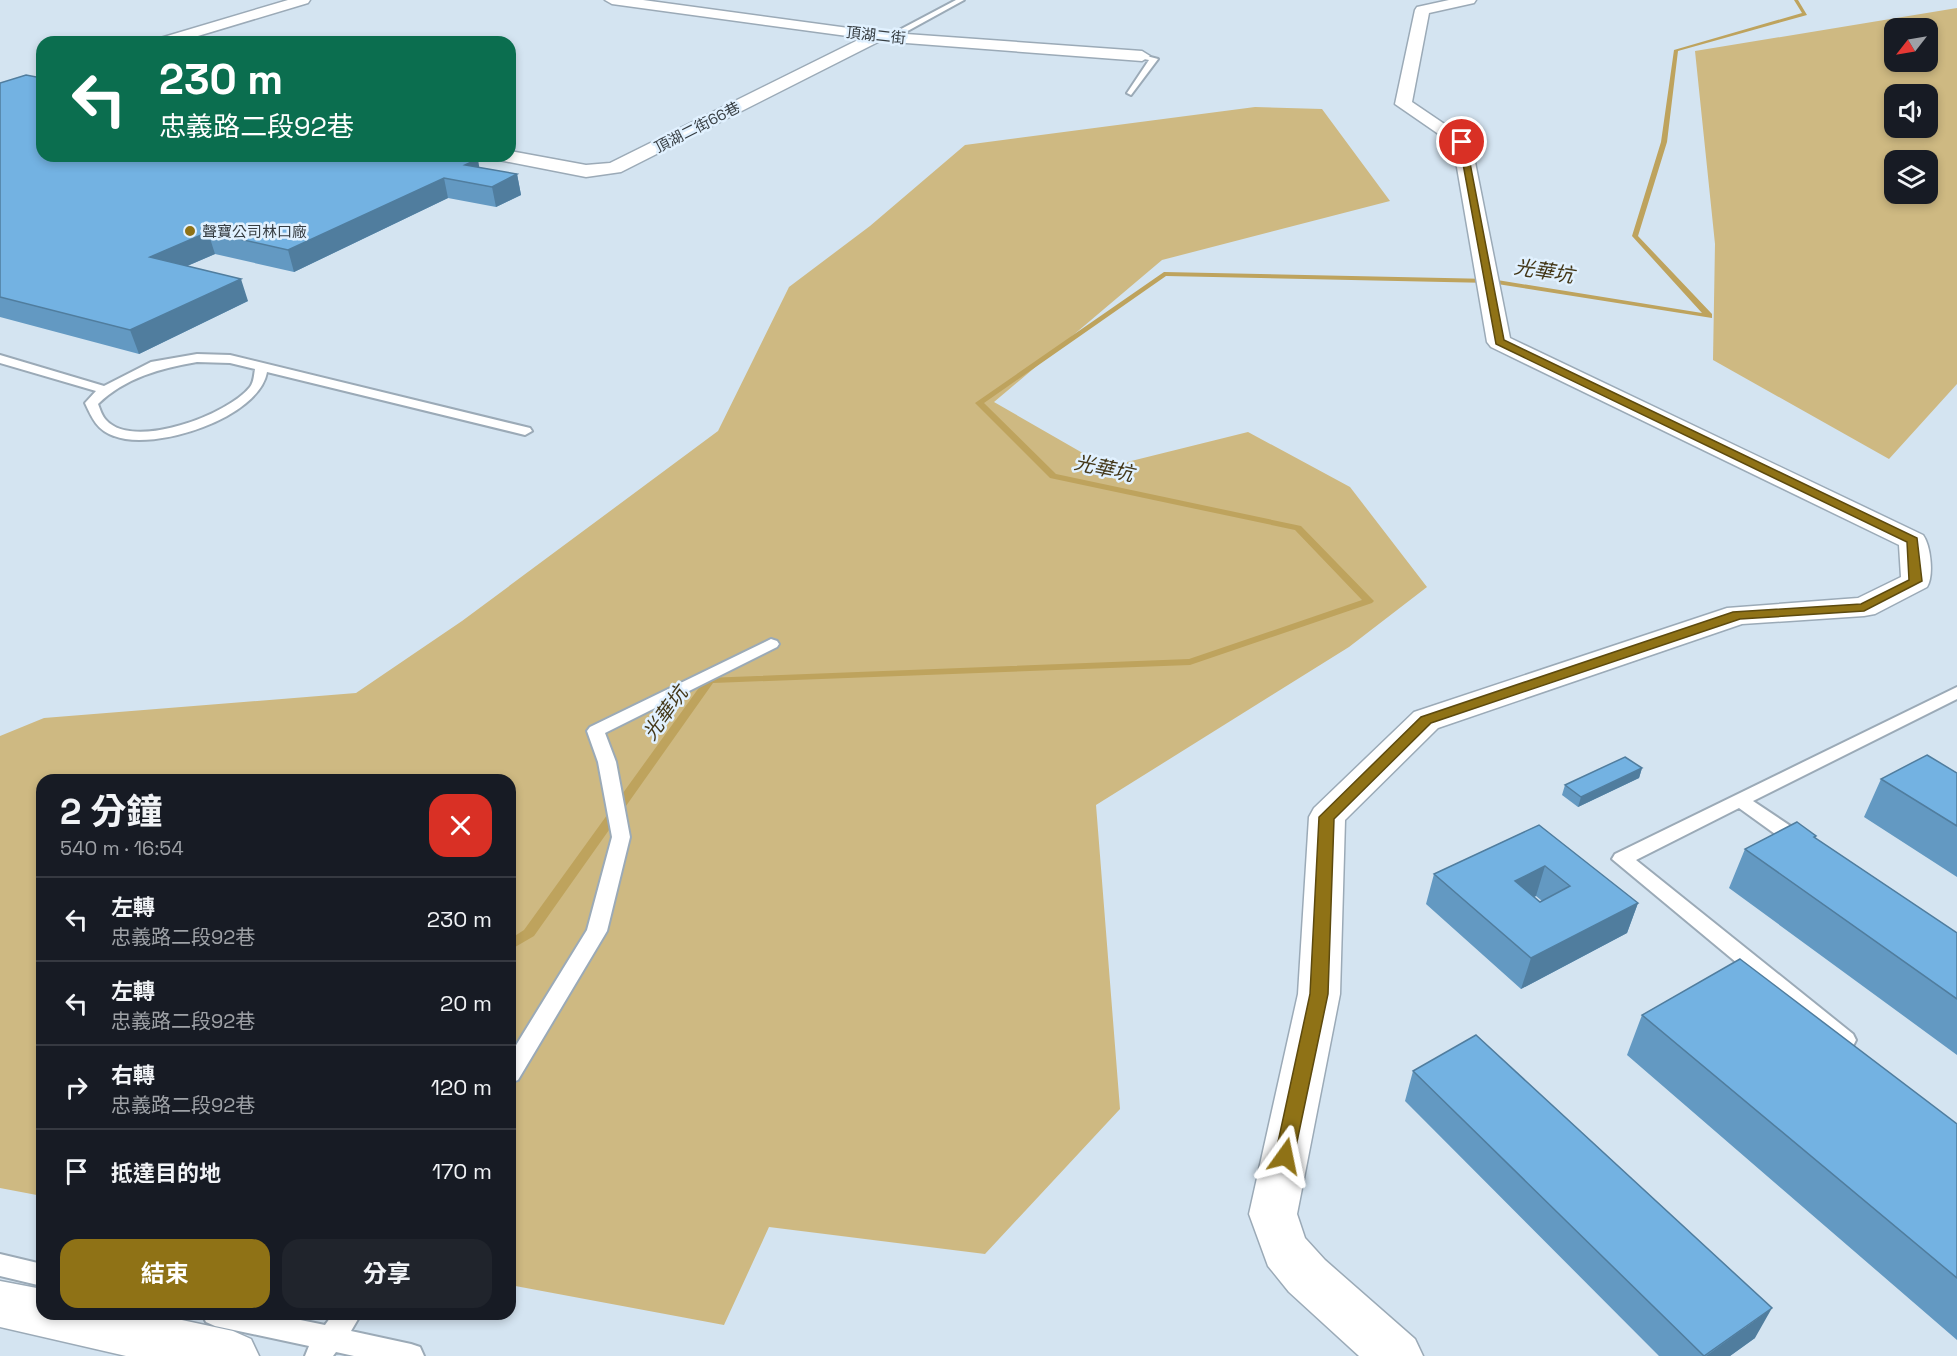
<!DOCTYPE html>
<html lang="zh-TW">
<head>
<meta charset="utf-8">
<style>
  :root { --surface:#171b24; --page:#20242c; --text:#f1f3f6; --muted:#9ea1a6; --line:#363941; --accent:#8f7216 }
  body { margin:0; font-family:"Space Grotesk","Noto Sans TC",sans-serif; background:var(--page); color:var(--text); height:100vh; display:flex; flex-direction:column; font-size:22px; white-space:nowrap }
  * { box-sizing:border-box; margin:0 }
  p { font-size:20px; color:var(--muted) }
  .icon { flex:none; width:33px; height:33px; fill:none; stroke:currentColor; stroke-width:2; stroke-linecap:round; stroke-linejoin:round }
  .map { position:relative; flex:1; overflow:hidden }
  .sheet { position:absolute; left:36px; top:774px; width:480px; height:546px; display:flex; flex-direction:column; background:var(--surface); border-radius:18px; box-shadow:0 3px 9px #0003 }
  .sheet>* { flex:none }
  .banner { position:absolute; left:36px; top:36px; width:480px; height:126px; border-radius:18px; box-shadow:0 3px 9px #0003; background:#0b6e4f; color:#fff; overflow:hidden }
  .needle { width:39px; rotate:239deg }
  .controls { position:absolute; left:1884px; top:18px; display:grid; gap:12px }
  .controls a { display:grid; place-items:center; width:54px; height:54px; border-radius:12px; background:var(--surface); box-shadow:0 3px 9px #0003; font-size:30px }
  .pin { position:absolute; display:grid; place-items:center; width:51px; height:51px; color:#fff; margin:-26px; border:3px solid #fff; border-radius:50%; box-shadow:0 2px 6px #0007 }
  .me { position:absolute; width:66px; margin:-33px; rotate:12deg; stroke-linejoin:round; filter:drop-shadow(0 0 4px #0008) }
  .turn { display:flex; align-items:center; gap:21px; height:126px; padding:0 24px; font-size:27px }
  .turn .icon { width:78px; height:78px; stroke-width:2.5 }
  .turn b { display:block; font-size:42px; line-height:51px }
  .round { display:grid; place-items:center; flex:none; width:63px; height:63px; border-radius:18px; background:var(--page) }
  .headline { display:flex; align-items:center; justify-content:space-between; height:102px; padding:0 24px }
  h1 { font-size:36px; font-weight:700; line-height:45px }
  .button { display:flex; gap:12px; margin-top:auto; padding:12px 24px }
  .button a { flex:1; height:69px; border-radius:18px; background:var(--accent); color:#fff; font-size:24px; font-weight:700; line-height:69px; text-align:center }
  .button a+a { background:var(--page); color:var(--text) }
  ul { padding:0; list-style:none }
  li { display:flex; align-items:center; gap:18px; height:84px; padding:0 24px; border-top:2px solid var(--line) }
  li div { flex:1 }
  li b { display:block; font-size:22px }
  li em { font-style:normal }
  .map>svg:first-child { display:block }
</style>
</head>
<body>
<div class="map">
<svg width="1957" height="1356" viewBox="0 0 1957 1356">
  <rect width="100%" height="100%" fill="#d4e4f1"/>
  <!-- green -->
  <path fill="#ceb982" fill-rule="evenodd" d="M1957,8V384L1889,459L1713,360L1715,244L1695,51ZM1894,28H1928V62H1894ZM1894,94H1928V128H1894ZM1894,160H1928V194H1894Z
    M1255,107L1322,109L1390,201L1162,260L994,402L1107,467L1248,432L1350,487L1427,587L1349,647L1096,805L1120,1109L985,1254L769,1227L724,1325L510,1285V780H42V1196L0,1188V736L44,718L356,693L462,621L718,431L789,287L870,226L965,145Z"/>
  <g fill="none" stroke-linecap="round" stroke-linejoin="round">
    <!-- stream -->
    <path fill="#bea35d" fill-rule="evenodd" d="M1794,0H1798L1807,15L1678,51L1667,142L1638,236L1712,314V318L1491,283L1166,276L984,403L1056,474L1301,526L1372,599L1374,601L1372,603L1190,665L713,683L534,936L510,950V939L524,930L706,678L1189,659L1362,600L1295,530L1050,478L975,403L1164,272L1491,279L1702,313L1632,236L1661,142L1674,50L1802,13Z"/>
    <!-- lane casing -->
    <g stroke="#9baab7" stroke-width="4">
      <path id="lane" d="M956,0H964L893,39L886,37Z
        M1139,54L1158,59L1131,95L1127,93L1149,60L1139,58Z
        M197,354L230,355L530,428L532,431L525,435L267,372C259,418 154,452 114,436C97,430 92,418 85,403L96,391L0,363V355L104,386L151,362ZM197,362L230,363L255,369C254,374 254,382 250,387C229,414 134,451 106,420C102,416 100,409 98,404C125,378 161,368 197,362Z
        M771,639L777,641L779,644L777,647L605,733L616,762L630,837L607,931L518,1080L510,1083V1055L587,930L612,837L598,762L587,731L590,727Z
        M1957,687V699L1753,801L1807,837L1809,842L1807,847H1793L1739,808L1636,860L1853,1034L1856,1040L1853,1046L1845,1048L1837,1046L1612,859L1615,854Z
        M0,1254L42,1264V1286L0,1276Z
        M202,1314H271L325,1325L333,1314H361L351,1331L411,1344L420,1347L424,1356H354L336,1352L333,1356H305L309,1346L215,1326L206,1322Z"/>
    </g>
    <!-- street casing -->
    <g stroke="#9baab7" stroke-width="3">
      <path id="street" d="M605,0H643L878,32L1142,51L1150,56L1142,61L880,41L621,172L586,177L499,160L496,156H510V151L586,165L610,163L862,38L612,4Z
        M1449,0H1476L1474,3L1429,13L1412,102L1471,142L1510,338L1923,535C1931,546 1934,576 1927,587L1875,614L1864,616L1742,624L1438,728L1345,820L1340,994L1297,1214L1305,1238L1325,1260L1415,1339L1423,1356H1359L1289,1292L1268,1266L1249,1214L1298,994L1309,817L1314,808L1414,712L1727,608L1858,598L1901,577L1899,545L1491,347L1487,342L1453,144L1395,104L1415,10L1417,7Z"/>
    </g>
    <!-- secondary casing -->
    <g stroke="#9baab7" stroke-width="3">
      <path id="secondary" d="M288,0H310L308,3L178,42H154L157,39Z
        M0,1281L42,1289V1314H154L233,1331L251,1339L259,1356H126L0,1327Z"/>
    </g>
    <!-- lane -->
    <use href="#lane" fill="#fff" fill-rule="evenodd"/>
    <!-- street -->
    <use href="#street" fill="#fff" fill-rule="evenodd"/>
    <!-- secondary -->
    <use href="#secondary" fill="#fff" fill-rule="evenodd"/>
  </g>
  <!-- wall -->
  <path fill="#6399c2" fill-rule="evenodd" d="M0,83L517,174L521,195L496,207L448,198L294,272L215,254L187,266L248,301L139,354L0,317Z
    M1642,768L1639,778L1578,807L1562,795L1565,785Z
    M1957,773V877L1864,817L1881,779Z
    M1539,825L1638,903L1627,933L1521,989L1426,904L1434,874ZM1536,896L1542,901L1540,902L1534,897Z
    M1816,836L1815,838L1957,933V1055L1729,888L1745,849Z
    M1642,1015L1957,1124V1340L1627,1055Z
    M1413,1071L1755,1338L1730,1356H1659L1405,1101Z"/>
  <!-- shaded-wall -->
  <path fill="#507d9e" d="M478,159L481,179L465,165Z
    M517,174L521,195L496,207L492,187Z
    M444,178L448,198L294,272L288,250Z
    M208,232L215,254L157,279L150,257Z
    M241,279L248,301L139,354L130,330Z
    M1642,768L1639,778L1578,807L1581,797Z
    M1545,866L1536,896L1506,911L1515,881Z
    M1638,903L1627,933L1521,989L1531,958Z
    M1772,1308L1755,1338L1730,1356H1706Z"/>
  <!-- building -->
  <path fill="#73b2e2" stroke="#507d9e" stroke-width="1.5" fill-rule="evenodd" d="M26,75L42,78V156H462L478,159L465,165L517,174L492,187L444,178L288,250L208,232L150,257L241,279L130,330L0,297V83Z
    M1927,755L1957,773V826L1881,779Z
    M1625,757L1642,768L1581,797L1565,785Z
    M1797,822L1816,836L1814,837L1957,933V999L1745,849Z
    M1539,825L1638,903L1531,958L1434,874ZM1545,866L1570,886L1540,902L1515,881Z
    M1740,959L1957,1124V1278L1642,1015Z
    M1476,1035L1772,1308L1704,1356L1413,1071Z"/>
  <!-- route -->
  <path fill="#8f7216" stroke="#5d4a0e" stroke-width="1.5" d="M1462,140L1466,142L1504,340L1917,538L1922,581L1864,611L1740,619L1431,723L1334,819L1328,994L1294,1156L1291,1162L1285,1165L1278,1162L1275,1156L1310,994L1319,817L1421,717L1733,612L1861,604L1909,580L1907,542L1496,344L1459,142Z"/>
  <!-- markers -->
  <circle fill="#8f7216" stroke="#e1f1ff" stroke-width="2" cx="190" cy="231" r="6"/>
  <g text-anchor="middle" dominant-baseline="central" stroke-width="5" stroke-linejoin="round" paint-order="stroke">
    <!-- far-street labels -->
    <g font-size="15" fill="#373e43" stroke="#e1f1ff">
      <text transform="translate(876 35) rotate(6)">頂湖二街</text>
      <text transform="translate(697 127) rotate(-27)">頂湖二街66巷</text>
    </g>
    <!-- far-poi labels -->
    <g font-size="15" fill="#373e43" stroke="#e1f1ff" text-anchor="start">
      <text x="202" y="231">聲寶公司林口廠</text>
    </g>
    <!-- water labels -->
    <g font-size="20" font-style="italic" fill="#433718" stroke="#e1f1ff">
      <text transform="translate(1544 271) rotate(9)">光華坑</text>
      <text transform="translate(1104 468) rotate(12)">光華坑</text>
      <text transform="translate(665 713) rotate(-54)">光華坑</text>
    </g>
  </g>
</svg>
<div class="controls">
<a><svg class="needle" viewBox="-14 -14 28 28"><path d="M0-13l5 13h-10z" fill="#e53935"/><path d="M0 13l5-13h-10z" fill="#9ea1a6"/></svg></a>
<a><svg class="icon" aria-label="sound" viewBox="0 0 24 24"><path d="M4 9h4l5-4v14l-5-4H4zM17 9q2 3 0 6"/></svg></a>
<a><svg class="icon" aria-label="layers" viewBox="0 0 24 24"><path d="M12 4l9 5-9 5-9-5zM3 14l9 5 9-5"/></svg></a>
</div>
<div class="pin" style="left:1462px;top:142px;background:#d93025"><svg class="icon" aria-label="arrive" viewBox="0 0 24 24"><path d="M6 21V4h12l-3 4 3 4H6"/></svg></div>
<svg class="me" style="left:1285px;top:1156px" viewBox="-20 -20 40 40"><path d="M0-17L14 15 0 8-14 15z" fill="#8f7216" stroke="#fff" stroke-width="4"/></svg>
<div class="banner">
<div class="turn"><svg class="icon" aria-label="left" viewBox="0 0 24 24"><path d="M17 20v-9H6M10 6l-5 5 5 5"/></svg><div><b>230 m</b>忠義路二段92巷</div></div>
</div>
<section class="sheet">
<div class="headline"><div><h1>2 分鐘</h1><p>540 m · 16:54</p></div><a class="round" style="background:#d93025;color:#fff"><svg class="icon" aria-label="close" viewBox="0 0 24 24"><path d="M6 6l12 12M18 6L6 18"/></svg></a></div>
<ul>
<li><svg class="icon" aria-label="left" viewBox="0 0 24 24"><path d="M17 20v-9H6M10 6l-5 5 5 5"/></svg><div><b>左轉</b><p>忠義路二段92巷</p></div><em>230 m</em></li>
<li><svg class="icon" aria-label="left" viewBox="0 0 24 24"><path d="M17 20v-9H6M10 6l-5 5 5 5"/></svg><div><b>左轉</b><p>忠義路二段92巷</p></div><em>20 m</em></li>
<li><svg class="icon" aria-label="right" viewBox="0 0 24 24"><path d="M7 20v-9h11M14 6l5 5-5 5"/></svg><div><b>右轉</b><p>忠義路二段92巷</p></div><em>120 m</em></li>
<li><svg class="icon" aria-label="arrive" viewBox="0 0 24 24"><path d="M6 21V4h12l-3 4 3 4H6"/></svg><div><b>抵達目的地</b></div><em>170 m</em></li>
</ul>
<div class="button"><a>結束</a><a>分享</a></div>
</section>
</div>
</body>
</html>
